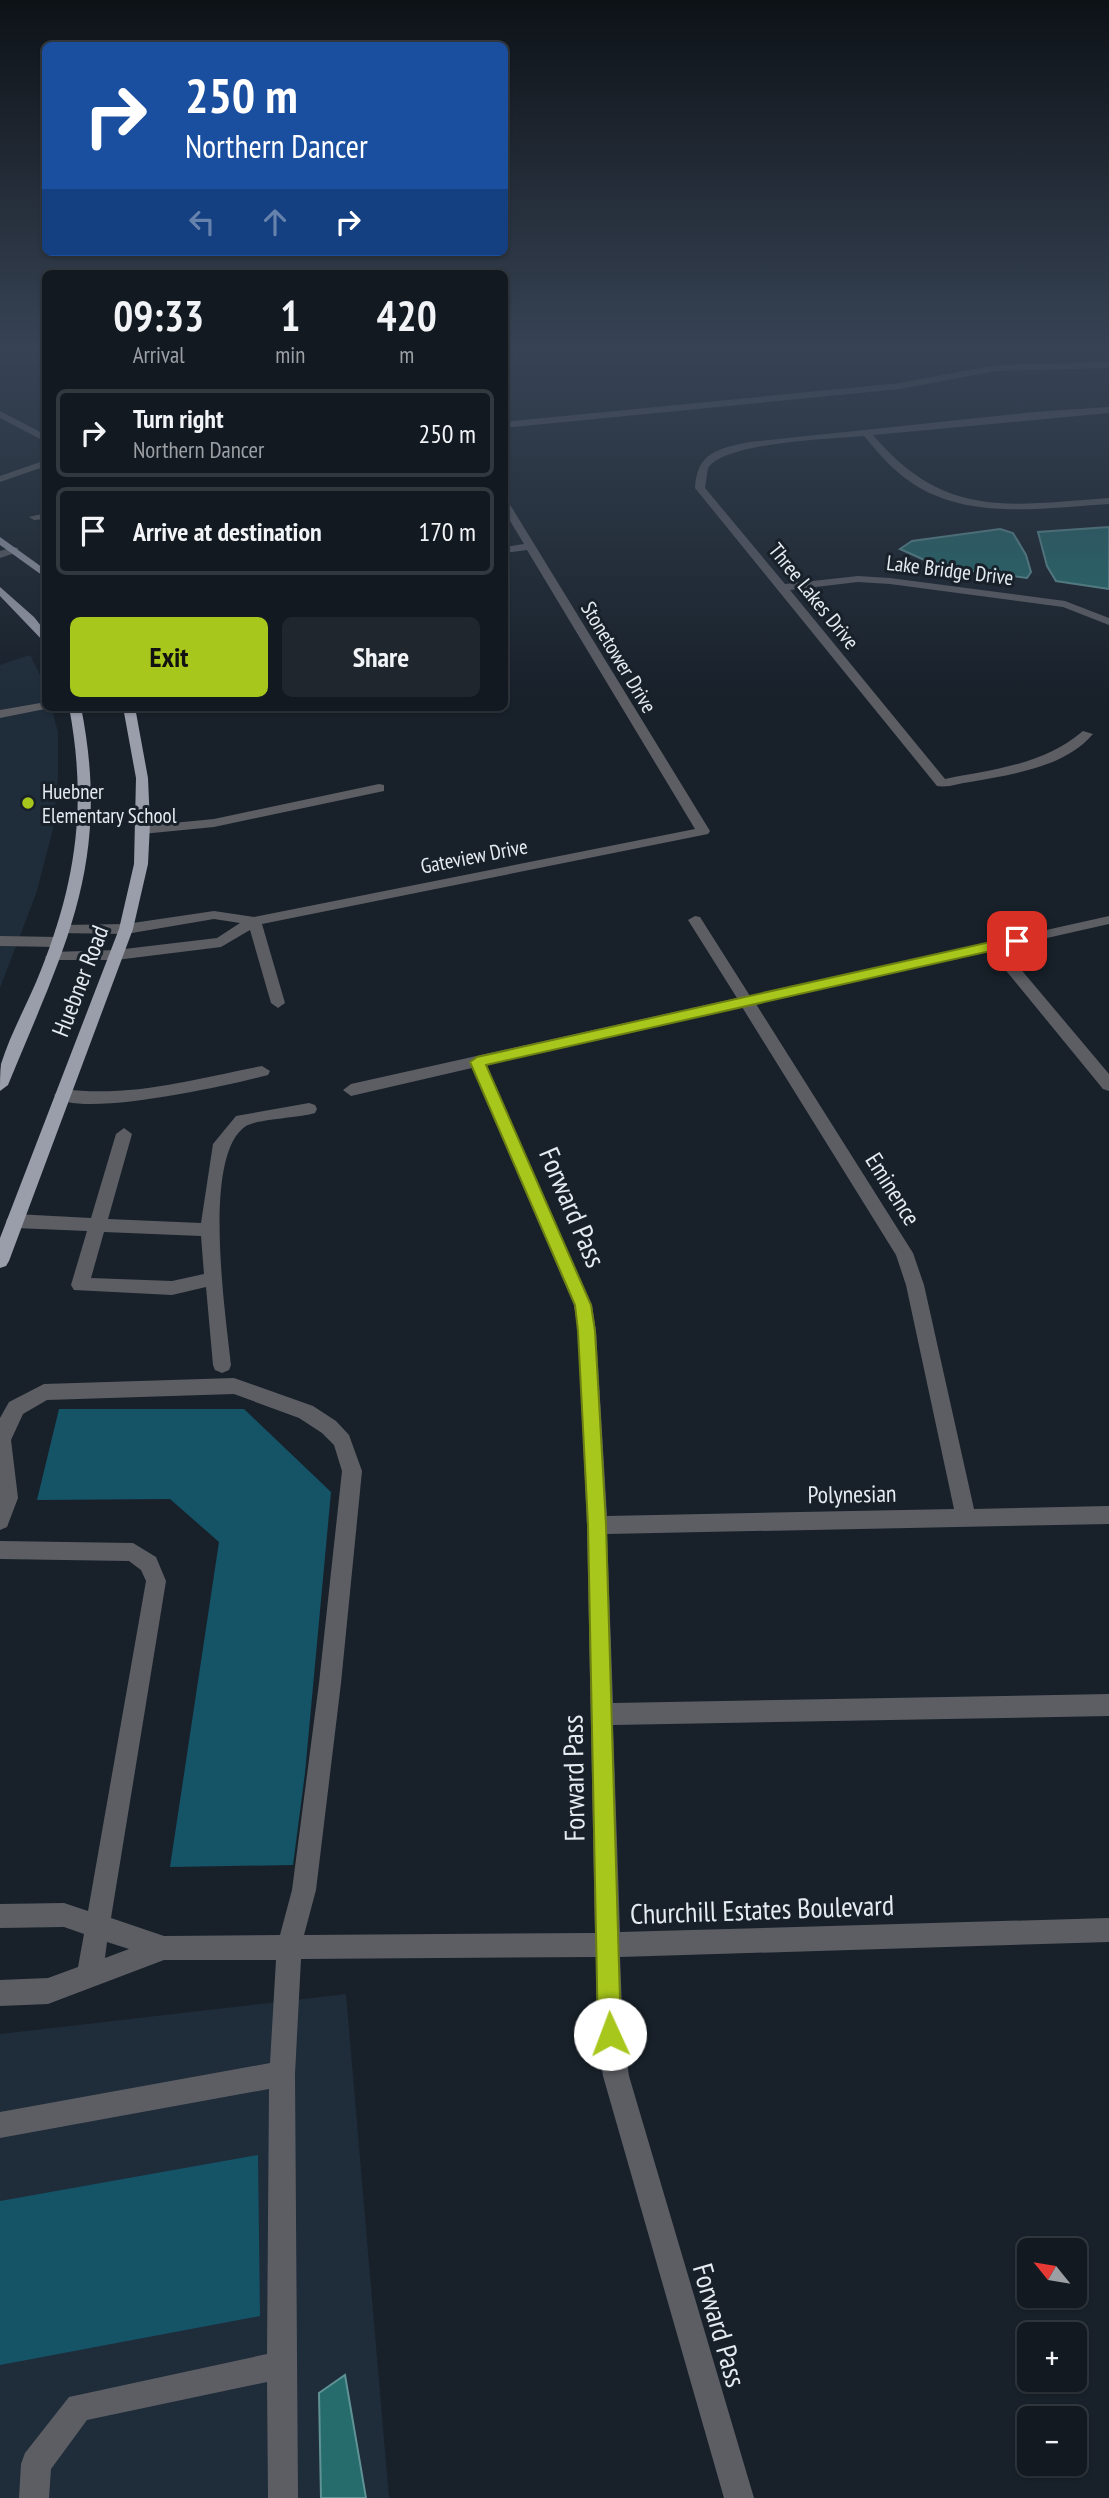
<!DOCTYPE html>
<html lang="en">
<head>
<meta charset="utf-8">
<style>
  :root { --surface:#121920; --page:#1f262d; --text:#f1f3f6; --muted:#9ca0a5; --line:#31383e; --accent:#a8c71c }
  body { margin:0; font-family:"PT Sans Narrow",sans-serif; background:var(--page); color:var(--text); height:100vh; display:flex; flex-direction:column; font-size:26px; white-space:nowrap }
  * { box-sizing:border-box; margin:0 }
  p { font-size:23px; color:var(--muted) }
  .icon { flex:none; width:38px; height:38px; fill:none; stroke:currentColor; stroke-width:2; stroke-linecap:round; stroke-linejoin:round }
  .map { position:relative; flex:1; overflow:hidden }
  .details { position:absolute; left:42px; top:270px; width:466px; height:441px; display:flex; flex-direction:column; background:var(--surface); border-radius:10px; box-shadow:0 2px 5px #0004,0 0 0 2px var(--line) }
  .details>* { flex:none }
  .hud { position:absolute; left:42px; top:42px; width:466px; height:214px; border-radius:10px; box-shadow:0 2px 5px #0004,0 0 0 2px var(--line); background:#1a4fa0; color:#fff; overflow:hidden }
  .needle { width:46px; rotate:300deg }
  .fabs { position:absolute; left:1017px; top:2238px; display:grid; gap:14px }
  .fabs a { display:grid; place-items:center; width:70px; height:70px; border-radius:10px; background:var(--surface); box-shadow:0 2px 5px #0004,0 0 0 2px var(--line); font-size:35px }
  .pin { position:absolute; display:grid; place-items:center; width:60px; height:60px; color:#fff; margin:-30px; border-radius:14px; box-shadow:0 4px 10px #0006 }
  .me { position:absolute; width:77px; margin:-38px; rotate:358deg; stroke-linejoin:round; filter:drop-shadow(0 0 5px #0008) }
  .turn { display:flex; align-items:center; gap:24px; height:147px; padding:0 28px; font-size:32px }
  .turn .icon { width:91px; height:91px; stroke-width:2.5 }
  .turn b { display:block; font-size:49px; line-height:60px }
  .lanes { display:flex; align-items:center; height:66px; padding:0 28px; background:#0003; justify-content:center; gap:35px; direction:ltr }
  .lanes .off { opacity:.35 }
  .eta { display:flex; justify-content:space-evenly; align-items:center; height:119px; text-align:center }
  .eta b { font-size:42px; font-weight:700; line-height:49px }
  .cta { display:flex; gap:14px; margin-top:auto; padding:14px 28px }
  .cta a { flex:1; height:80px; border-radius:10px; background:var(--accent); color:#111; font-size:28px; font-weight:700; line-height:80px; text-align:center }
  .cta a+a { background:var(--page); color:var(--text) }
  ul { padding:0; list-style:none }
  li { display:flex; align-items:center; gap:21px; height:88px; margin:0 14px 10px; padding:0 14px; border:4px solid var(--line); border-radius:10px }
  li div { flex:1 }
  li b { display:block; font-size:26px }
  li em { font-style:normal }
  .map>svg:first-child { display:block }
</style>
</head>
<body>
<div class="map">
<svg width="1109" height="2498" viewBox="0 0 1109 2498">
  <rect width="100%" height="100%" fill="#18212a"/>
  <!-- built -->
  <path fill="#1f2c3a" d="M30,655L45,685L46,707H51L58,732V776L53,829L36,894L0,988V665Z
    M346,1994L389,2498H0V2034Z"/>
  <!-- water -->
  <path fill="#266c6d" stroke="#5f9295" stroke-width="2" d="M1109,527V589L1056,581L1047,566L1038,532Z
    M1000,529L1013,533L1026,555L1031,572L1027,578L940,567L900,549L912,541Z
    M345,2375L366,2498H321L319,2393Z"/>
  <!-- building -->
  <path fill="#155367" d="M59,1409H244L331,1492L305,1773L293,1865L170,1867L219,1542L170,1499L37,1500Z
    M258,2155L260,2316L0,2365V2201Z"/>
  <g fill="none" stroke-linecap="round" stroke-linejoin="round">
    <!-- minor -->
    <path fill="#5d5e64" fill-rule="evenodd" d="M1109,362V368L996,371L900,389L504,428V422L900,383L996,365Z
      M1109,407V413L873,435C945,520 1009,505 1109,498V504C1042,508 962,522 905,478C889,466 877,451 864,436C831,439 725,442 708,468L705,488L785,584L858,576L890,578L1065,601L1109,618V625L1063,607L890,584L858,582L790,590L945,779C994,769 1043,765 1083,731L1093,734C1064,768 1012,774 970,782C960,783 948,788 937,786L695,488C697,452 718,449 749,442L1034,412Z
      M0,411L46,435V442L0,418Z
      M46,460V466L0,482V476Z
      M504,500L509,503L710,831L708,834L262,924L285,1003L278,1008L271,1003L250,930L221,947L116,960H47L45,957L52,952L116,950L217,938L240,923L214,919L126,934L57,933L55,930L62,925L126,924L214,911L254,917L695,829L527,550L504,553V547L524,544L504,511Z
      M46,513V519L34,520L29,517Z
      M14,547L18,548V552L0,558V551Z
      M46,702V707L50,708L0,718V710Z
      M379,784L384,785V791L214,827L142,834L135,830L142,826L214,819Z
      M695,916L700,917L750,996L1109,916V924L1003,948L1109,1074V1091L1103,1089L990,951L756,1004L913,1253L924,1285L974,1509L1109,1506V1524L607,1534L613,1703L1109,1694V1716L613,1725L620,1932L1109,1918V1942L620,1957L623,2034L629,2076L754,2498H724L603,2076L597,2034L596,1957L301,1959L295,2074L298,2498H268L267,2382L87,2420L51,2469L49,2498H19L21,2464L25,2453L69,2397L267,2354L269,2089L0,2138V2112L270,2063L276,1960H164L48,2004L0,2006V1980L48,1978L78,1967L84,1934L64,1927L0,1928V1904L64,1903L88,1911L146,1581L141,1570L129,1561L0,1559V1541L133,1543L156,1557L166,1581L111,1918L164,1936L280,1935L292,1890L319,1683L342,1471L334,1445L322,1433L299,1418L234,1394L47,1400L23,1414L11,1440L18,1498L7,1527L0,1530V1418L9,1402L44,1384L234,1378L313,1406L336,1421L349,1435L362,1471L341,1683L316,1890L304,1935L595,1933L587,1525L578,1331L574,1305L472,1068L351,1096L343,1090L351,1084L737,998L688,920ZM742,1007L896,1255L906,1285L954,1509L607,1516L596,1331L592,1305L486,1065ZM107,1942L129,1949L105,1958Z
      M0,936L58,937L65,942L58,947L0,946Z
      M262,1066L270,1071L268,1075C235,1084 73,1121 54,1095L62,1089C132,1098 193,1079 262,1066Z
      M309,1103L315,1105L317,1109L315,1113C299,1118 257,1119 246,1126C201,1155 226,1316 231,1365L229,1370L222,1373L215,1370L213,1365L206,1287L172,1295L74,1290L71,1285L87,1231L15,1228L9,1226L6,1221L9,1216L15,1214L91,1218L116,1134L124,1128L132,1134L108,1219L201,1223L213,1144L236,1116ZM104,1232L201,1236L204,1274L172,1281L91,1278Z"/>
    <!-- major -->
    <path fill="#9a9daa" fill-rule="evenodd" d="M0,537L46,570V578L0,545Z
      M0,587L34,617L46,632V644L0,596Z
      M69,707H81C112,863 65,946 8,1085L0,1091C0,1082 0,1072 1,1064C11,1032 29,1001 41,970C77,880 87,802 69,707Z
      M123,707H135L148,778L150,824L148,864L133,929L9,1261L6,1266L0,1268V1238L119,929L134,864L136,778Z"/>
  </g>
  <!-- sky -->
  <linearGradient id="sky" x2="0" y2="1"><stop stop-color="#0d1217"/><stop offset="0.5" stop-color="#374355"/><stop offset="1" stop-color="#374355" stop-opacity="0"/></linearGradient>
  <rect width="1109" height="699" fill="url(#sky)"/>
  <!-- route -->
  <path fill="#a8c71c" stroke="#6d8112" stroke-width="2" d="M1017,936L1023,941L1021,944L486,1065L591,1305L595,1331L606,1525L621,2034L618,2042L610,2045L602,2042L598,2034L588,1525L578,1331L575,1305L470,1062L477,1057Z"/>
  <!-- markers -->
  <circle fill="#a8c71c" stroke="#18212a" stroke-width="2.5" cx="28" cy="803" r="7"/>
  <g text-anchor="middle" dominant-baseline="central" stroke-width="6" stroke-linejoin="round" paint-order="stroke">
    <!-- far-street labels -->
    <g font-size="21" fill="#e4ebf1" stroke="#18212a">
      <text transform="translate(950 570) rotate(7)">Lake Bridge Drive</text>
      <text transform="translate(814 596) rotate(51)">Three Lakes Drive</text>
      <text transform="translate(619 657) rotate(59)">Stonetower Drive</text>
      <text transform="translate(474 856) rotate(-11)">Gateview Drive</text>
    </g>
    <!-- far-poi labels -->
    <g font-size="21" fill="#e4ebf1" stroke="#18212a" text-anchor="start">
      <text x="42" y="791">Huebner<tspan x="42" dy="24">Elementary School</tspan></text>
    </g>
    <!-- street labels -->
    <g font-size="24" fill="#e4ebf1" stroke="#18212a">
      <text transform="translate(80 981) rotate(-69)">Huebner Road</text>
      <text transform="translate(893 1189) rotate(58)">Eminence</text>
      <text transform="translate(852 1494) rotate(-1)">Polynesian</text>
    </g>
    <!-- near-street labels -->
    <g font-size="28" fill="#e4ebf1" stroke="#18212a">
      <text transform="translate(573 1207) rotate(67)">Forward Pass</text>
      <text transform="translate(573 1778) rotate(-91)">Forward Pass</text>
      <text transform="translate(762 1909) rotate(-2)">Churchill Estates Boulevard</text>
      <text transform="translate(720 2325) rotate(74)">Forward Pass</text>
    </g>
  </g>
</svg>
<div class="fabs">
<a><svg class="needle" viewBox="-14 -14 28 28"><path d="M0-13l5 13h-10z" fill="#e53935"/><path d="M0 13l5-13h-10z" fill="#9ca0a5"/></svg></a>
<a>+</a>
<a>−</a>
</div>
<div class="pin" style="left:1017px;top:941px;background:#d93025"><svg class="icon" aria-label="arrive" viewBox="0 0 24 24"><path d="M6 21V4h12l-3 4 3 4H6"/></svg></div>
<svg class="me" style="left:610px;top:2034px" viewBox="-20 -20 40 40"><circle r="19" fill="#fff"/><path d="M0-13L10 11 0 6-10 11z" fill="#a8c71c"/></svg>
<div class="hud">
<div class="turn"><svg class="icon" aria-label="right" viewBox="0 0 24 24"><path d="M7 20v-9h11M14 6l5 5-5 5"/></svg><div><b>250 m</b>Northern Dancer</div></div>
<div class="lanes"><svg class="icon off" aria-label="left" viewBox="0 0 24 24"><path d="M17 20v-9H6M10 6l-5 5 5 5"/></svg><svg class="icon off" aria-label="ahead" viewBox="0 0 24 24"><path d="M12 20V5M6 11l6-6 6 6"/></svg><svg class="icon" aria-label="right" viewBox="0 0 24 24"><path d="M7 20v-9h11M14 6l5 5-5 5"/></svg></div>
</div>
<section class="details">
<div class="eta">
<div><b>09:33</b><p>Arrival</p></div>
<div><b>1</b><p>min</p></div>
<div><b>420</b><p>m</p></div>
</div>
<ul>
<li><svg class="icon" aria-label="right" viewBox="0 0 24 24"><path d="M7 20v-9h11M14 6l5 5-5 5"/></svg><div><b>Turn right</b><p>Northern Dancer</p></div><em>250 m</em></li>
<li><svg class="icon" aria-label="arrive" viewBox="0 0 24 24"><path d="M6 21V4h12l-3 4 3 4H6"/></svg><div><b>Arrive at destination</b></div><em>170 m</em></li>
</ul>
<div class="cta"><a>Exit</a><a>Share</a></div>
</section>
</div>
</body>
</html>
